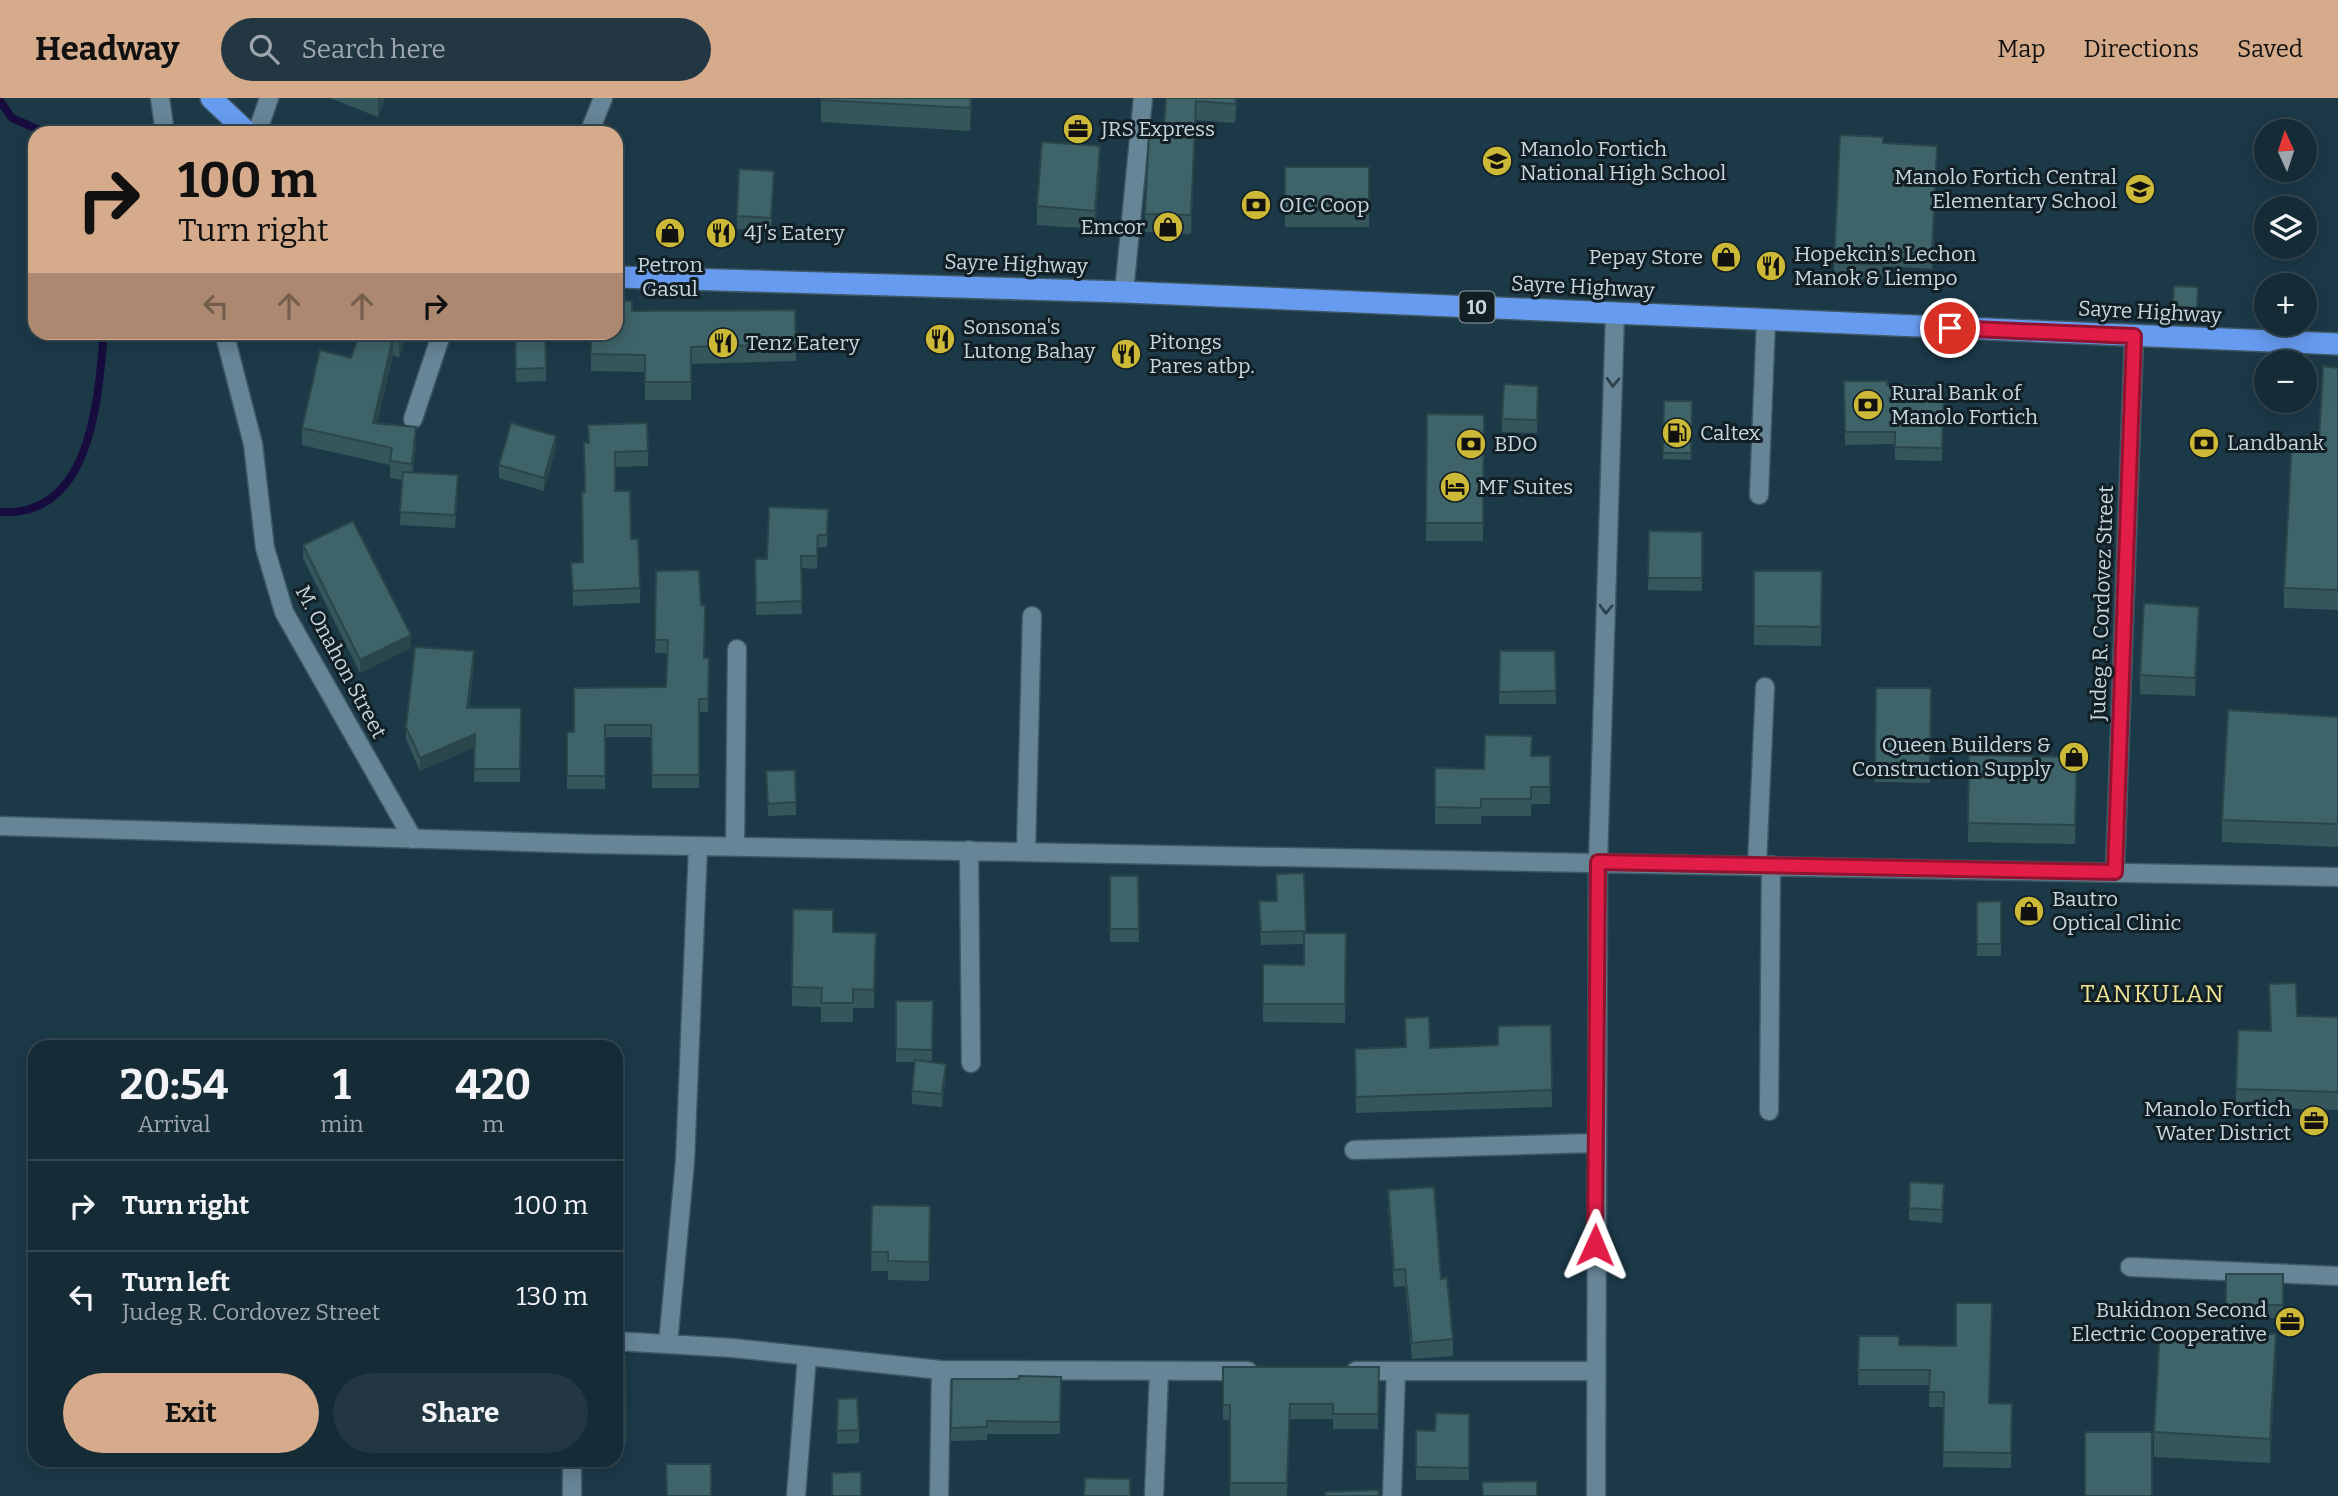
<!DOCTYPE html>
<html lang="en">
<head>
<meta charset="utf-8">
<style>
  :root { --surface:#152b36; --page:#223742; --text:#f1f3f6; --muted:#9da7ad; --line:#344751; --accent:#d6ab8b }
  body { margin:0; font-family:Bitter,serif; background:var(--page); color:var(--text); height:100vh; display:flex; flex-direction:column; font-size:26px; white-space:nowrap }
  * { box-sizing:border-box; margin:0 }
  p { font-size:23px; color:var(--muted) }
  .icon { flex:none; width:38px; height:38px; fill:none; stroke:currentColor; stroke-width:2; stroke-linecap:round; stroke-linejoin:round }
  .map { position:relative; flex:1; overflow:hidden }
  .drawer { position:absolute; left:28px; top:942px; width:595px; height:427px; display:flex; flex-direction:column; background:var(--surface); border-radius:21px; box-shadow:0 4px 18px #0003,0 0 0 2px var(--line) }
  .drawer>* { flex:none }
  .banner { position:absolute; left:28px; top:28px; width:595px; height:214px; border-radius:21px; box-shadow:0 4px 18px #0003,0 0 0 2px var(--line); background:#d6ab8b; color:#111; overflow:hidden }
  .needle { width:46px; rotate:357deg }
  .fabs { position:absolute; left:2254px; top:21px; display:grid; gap:14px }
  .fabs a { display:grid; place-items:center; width:63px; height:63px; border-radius:50%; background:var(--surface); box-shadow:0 4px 18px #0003,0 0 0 2px var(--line); font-size:35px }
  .pin { position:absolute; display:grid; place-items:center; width:60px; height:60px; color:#fff; margin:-30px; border:4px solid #fff; border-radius:50%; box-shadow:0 2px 7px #0007 }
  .me { position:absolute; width:77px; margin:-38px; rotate:1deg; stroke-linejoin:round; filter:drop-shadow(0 0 5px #0008) }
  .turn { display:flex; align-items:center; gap:24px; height:147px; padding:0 35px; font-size:32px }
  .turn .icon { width:91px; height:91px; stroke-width:2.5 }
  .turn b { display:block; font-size:49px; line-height:60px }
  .lanes { display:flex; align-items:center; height:66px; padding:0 35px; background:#0003; justify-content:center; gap:35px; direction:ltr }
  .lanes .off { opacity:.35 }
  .eta { display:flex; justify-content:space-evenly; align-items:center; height:119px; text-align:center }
  .eta b { font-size:42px; font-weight:700; line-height:49px }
  .cta { display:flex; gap:14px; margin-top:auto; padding:14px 35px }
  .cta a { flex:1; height:80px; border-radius:42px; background:var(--accent); color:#111; font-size:28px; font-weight:700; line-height:80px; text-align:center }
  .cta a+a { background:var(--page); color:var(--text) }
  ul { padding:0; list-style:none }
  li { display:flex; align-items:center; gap:21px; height:91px; padding:0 35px; border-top:2px solid var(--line) }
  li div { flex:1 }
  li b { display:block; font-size:26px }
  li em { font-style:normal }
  header { display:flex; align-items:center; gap:42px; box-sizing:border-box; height:98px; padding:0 35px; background:var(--accent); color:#111 }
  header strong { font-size:33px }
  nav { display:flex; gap:38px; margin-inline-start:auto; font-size:24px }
  .search { width:490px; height:63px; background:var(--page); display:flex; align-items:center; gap:18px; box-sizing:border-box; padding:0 24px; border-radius:38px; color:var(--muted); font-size:26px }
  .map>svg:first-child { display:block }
</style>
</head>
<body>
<header>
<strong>Headway</strong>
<div class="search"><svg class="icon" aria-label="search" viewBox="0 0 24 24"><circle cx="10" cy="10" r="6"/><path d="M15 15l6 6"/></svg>Search here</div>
<nav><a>Map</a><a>Directions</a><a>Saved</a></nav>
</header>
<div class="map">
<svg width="2338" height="1398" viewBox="0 0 2338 1398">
  <rect width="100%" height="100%" fill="#1c3948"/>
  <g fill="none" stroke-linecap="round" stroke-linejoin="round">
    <!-- stream -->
    <path stroke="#170c3e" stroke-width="8" d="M0,3L12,20L46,35
      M0,414C92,420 98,301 104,234"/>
    <!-- minor casing -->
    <g stroke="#3e5763" stroke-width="21">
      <path id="minor" d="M160,0L165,35
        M257,35L269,0
        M589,35L603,0
        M1124,194L1143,0
        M224,234L253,346L265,450L284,514L413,741
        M413,321L442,234
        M1759,397L1766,222
        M0,728L588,746L2338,779
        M735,748L737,551
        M969,752L971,965
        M1026,752L1032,518
        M1757,767L1765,589
        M2115,773L2134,238
        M1769,1013L1771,767
        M1354,1052L1596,1045
        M2130,1169L2338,1178
        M616,1243L733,1250L941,1272L1248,1273
        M668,1246L685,1063L698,748
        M1356,1273H1594
        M572,1362V1398
        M796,1398L807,1258
        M939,1398L941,1272
        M1154,1398L1159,1273
        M1392,1398L1396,1273
        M1596,1398L1598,764L1615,215"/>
    </g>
    <!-- highway casing -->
    <g stroke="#3e5763" stroke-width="24">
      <path id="highway" d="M211,0L248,35
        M616,179L1124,194L2338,246"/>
    </g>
    <!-- minor -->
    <use href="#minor" stroke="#668596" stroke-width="18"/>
    <!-- highway -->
    <use href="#highway" stroke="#679bf0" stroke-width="21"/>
  </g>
  <!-- wall -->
  <path fill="#35565a" d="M330,0H385L378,19Z
    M821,0H972L970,33L821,24Z
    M1166,0H1237L1235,25L1196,22L1191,136L1145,134V116L1163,37Z
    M1883,45L1937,63L1932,171L1883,168L1882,182L1834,179V164Z
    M1100,67L1095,131L1037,127V108Z
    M1285,69H1369V129H1285Z
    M774,85L771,133L737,131V118Z
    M2174,188L2198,189L2197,216L2173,215Z
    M795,212L796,263L691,266V302H645V274L591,273V234L632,213Z
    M360,234H408L399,260L393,257L377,325L416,346L413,375L458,390L455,430L400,427L402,382L390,380V367L302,347V330L351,260Z
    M545,235L546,283L516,284L515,236Z
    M2338,270V512L2284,510V490L2319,343Z
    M1844,283L1887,287L1944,289L1942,363L1895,362V346L1845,347Z
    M1538,301L1537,335L1502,334V321Z
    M1664,303H1692L1691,362L1663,361Z
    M1427,316L1484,317L1483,443H1426Z
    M589,345L648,353V368L615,369V393L631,441L640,490V505L573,508L571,465L583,464L584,394Z
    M556,350L544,393L499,380V367Z
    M828,411L827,449H818L817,471L801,470L802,516L756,517L755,461H767Z
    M1649,433L1702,434V493L1648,492Z
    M303,447L411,550L360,575L303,460Z
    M656,473L701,507L705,560L709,573L708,614H699V690H652L651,639H605V691H567V634H574L666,589L667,555H655Z
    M1754,473H1822L1821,548L1754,547Z
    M2199,527L2195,598L2140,596V577Z
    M1500,553H1555L1556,606H1499Z
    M474,565L469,610H521L520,684H474L475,649L420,673L406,641V629Z
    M1876,590H1931L1930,685L1875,684Z
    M2338,619V749L2222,744V722Z
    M1969,657L2077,659L2075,746L1968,744Z
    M1532,658H1550V706H1531V718H1481V726H1435V670L1484,671Z
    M766,673L796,704V717L768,718Z
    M1304,775L1306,835H1346L1345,925L1263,924V866L1304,867V846L1261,847L1259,816L1276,803Z
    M1110,778H1138L1139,844H1110Z
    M2001,803V858H1977V804Z
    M833,834L876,835L874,910H853V924H821V909L792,908V889Z
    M2269,886L2297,918L2338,919V1012L2236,1009V991L2270,933Z
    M896,903H933L932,964L946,978L942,1009L912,1006V993L915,964H896Z
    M1405,920L1430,950L1498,947L1551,927L1552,1009L1356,1015L1355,951L1405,949Z
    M1388,1092L1441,1181L1453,1241V1258L1412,1261L1405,1188L1394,1189L1388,1109Z
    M1944,1099L1942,1125L1909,1122V1110Z
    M872,1107L930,1108L929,1183L888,1182V1173H871Z
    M2226,1176H2283V1220H2226Z
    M1859,1238L1899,1247L1989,1306H2012L2011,1370L1943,1369L1944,1309H1929V1287H1858Z
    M625,1258L626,1344H616V1259Z
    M2276,1261L2270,1365L2154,1359V1334Z
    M1223,1269H1379L1378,1331H1333V1321H1290L1287,1398H1230V1322H1223Z
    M1061,1279L1060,1336H987V1342L951,1343L952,1281Z
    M838,1301L859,1332V1345L837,1346Z
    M1469,1316V1382H1416V1332L1435,1333Z"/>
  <!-- shaded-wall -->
  <path fill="#2b464a" d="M378,0H385L378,19Z
    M971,0H972L970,33V10Z
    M1196,3V22L1191,136V117Z
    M1100,48V67L1095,131V113Z
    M1937,48V63L1932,171V155Z
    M402,234H408L399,260V243Z
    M393,240V257L373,341V325Z
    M416,329V346L412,383V366Z
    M556,338V350L544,393V380Z
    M2199,509V527L2195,598V580Z
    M411,537V550L360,575V562Z
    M474,553V565L467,622V610Z
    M475,636V649L420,673V660Z
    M946,966V978L942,1009V996Z
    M2276,1236V1261L2270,1365V1341Z"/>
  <!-- building -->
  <path fill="#3e6469" stroke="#2b464a" stroke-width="2" d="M821,0H971L970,10L821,2Z
    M1166,0H1236L1235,6L1196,3L1191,117L1145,116L1149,36L1163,37Z
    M1840,37L1883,39V45L1937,48L1932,155L1883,153L1882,167L1834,164Z
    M1042,44L1100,48L1095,113L1037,108Z
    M1285,69H1369V110H1285Z
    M739,71L774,73L771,120L737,118Z
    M2174,188L2198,189L2197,210L2173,208Z
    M616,202L632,203V213L795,212L796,246L691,249V284H645V257L591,256V234H616Z
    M360,234H402L399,243L393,240L373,325L416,329L412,366L390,363L392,350L302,330L320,252L351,260Z
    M545,235L546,270L516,271L515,236Z
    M2323,268L2338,270V492L2284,490L2292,341L2319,343Z
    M1844,283H1887V287L1944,289L1942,350L1895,349V334H1845Z
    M1504,286L1538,288L1537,322L1502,321Z
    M1664,303H1692L1691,355H1663Z
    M1427,316L1484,317L1483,425H1426Z
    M511,325L556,338L544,380L499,367Z
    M647,325L648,353L615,354V393H630L631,441H638L640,490L573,493L571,465L583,464L582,394H585L584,344L589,345L588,327Z
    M403,374L458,377L455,417L400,414Z
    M769,409L828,411L827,437H818L817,458H801L802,503L756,505L755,461H767Z
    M353,423L411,537L360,562L303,447Z
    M1649,433L1702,434V480H1648Z
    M699,472L701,507L705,508L704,560H709L708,601H699V677H652L651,627H605V678H567V634H574V590L666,589L668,542H655L656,473Z
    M1754,473H1822L1821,529L1754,528Z
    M2144,505L2199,509L2195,580L2140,577Z
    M415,549L474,553L467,610H521L520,671H474L475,636L420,660L406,629Z
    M1500,553H1555L1556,593L1499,594Z
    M1876,590H1931L1930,666L1875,665Z
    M2228,612L2338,619V726L2222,722Z
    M1485,637L1532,638L1531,658H1550V689H1531V701H1481V710L1435,709V670L1484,671Z
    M1969,657L2077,659L2075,727L1968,725Z
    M795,672L796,704L768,706L766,673Z
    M1304,775L1306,833L1261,834L1259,803H1277L1276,776Z
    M1110,778H1138L1139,831H1110Z
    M2001,803V846H1977V804Z
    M793,811L833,812V834L876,835L874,892L853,891V905H821L822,890L792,889Z
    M1304,835H1346L1345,906H1263V866L1304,867Z
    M2296,885L2297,918L2338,919V994L2236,991L2238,932L2271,933L2269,886Z
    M896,903H933L932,952L896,951Z
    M1429,919L1430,950L1498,947V928L1551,927L1552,992L1356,999L1355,951L1406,949L1405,920Z
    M915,962L946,966L942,996L912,993Z
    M1910,1084L1944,1086L1942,1112L1909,1110Z
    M1434,1089L1441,1181L1447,1180L1453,1241L1412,1245L1405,1171L1394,1172L1388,1092Z
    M872,1107L930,1108L929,1164L888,1163V1154H871Z
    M2226,1176H2283V1207H2226Z
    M1956,1205H1992L1989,1305L2012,1306L2011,1355L1943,1354L1944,1294H1929L1930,1272H1858L1859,1238H1899V1247L1956,1248Z
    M2160,1230L2276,1236L2270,1341L2154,1334Z
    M625,1258L626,1325H616V1259Z
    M1223,1269H1379L1378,1316H1333V1306H1290L1287,1385H1230V1307H1223Z
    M1019,1278L1061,1279L1060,1324L987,1323V1329L951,1330L952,1281H1019Z
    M857,1300L859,1332L837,1333L838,1301Z
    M1436,1315L1469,1316V1370L1416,1369V1332L1435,1333Z
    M2085,1334H2152V1398H2085Z
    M666,1366H711V1398H667Z
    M861,1374V1398H832V1375Z
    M1085,1380L1130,1381V1398H1084Z
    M1537,1383V1398H1483L1482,1384Z
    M1379,1392V1398H1325V1394Z"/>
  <!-- one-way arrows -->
  <defs><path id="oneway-chevron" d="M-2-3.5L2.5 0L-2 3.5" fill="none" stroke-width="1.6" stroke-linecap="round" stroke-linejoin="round" transform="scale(1.75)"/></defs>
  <g stroke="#2f434d">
    <use href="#oneway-chevron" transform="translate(1613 284) rotate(92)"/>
    <use href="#oneway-chevron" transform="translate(1606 511) rotate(92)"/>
  </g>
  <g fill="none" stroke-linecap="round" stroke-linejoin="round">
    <!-- route casing -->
    <g stroke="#92132f" stroke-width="18">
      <path id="route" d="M1595,1147L1598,764L2115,774L2134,238L1950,230"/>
    </g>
    <!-- route -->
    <use href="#route" stroke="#e11d48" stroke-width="12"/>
  </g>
  <!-- icons -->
  <defs>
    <g id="office-disc" transform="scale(1.575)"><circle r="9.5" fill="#ccb938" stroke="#121f25"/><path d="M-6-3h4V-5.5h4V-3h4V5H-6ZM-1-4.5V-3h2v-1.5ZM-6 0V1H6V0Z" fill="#111"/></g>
    <g id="school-disc" transform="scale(1.575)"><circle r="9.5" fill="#ccb938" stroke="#121f25"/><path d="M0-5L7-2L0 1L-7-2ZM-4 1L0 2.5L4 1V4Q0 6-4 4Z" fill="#111"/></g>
    <g id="bank-disc" transform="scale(1.575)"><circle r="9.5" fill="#ccb938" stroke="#121f25"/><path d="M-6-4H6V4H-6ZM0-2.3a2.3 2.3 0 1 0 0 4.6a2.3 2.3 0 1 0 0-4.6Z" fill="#111"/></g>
    <g id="shop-disc" transform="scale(1.575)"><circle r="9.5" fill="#ccb938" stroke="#121f25"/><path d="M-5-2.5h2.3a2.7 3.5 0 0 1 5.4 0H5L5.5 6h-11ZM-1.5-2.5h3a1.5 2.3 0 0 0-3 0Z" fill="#111"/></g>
    <g id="restaurant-disc" transform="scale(1.575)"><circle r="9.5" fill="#ccb938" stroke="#121f25"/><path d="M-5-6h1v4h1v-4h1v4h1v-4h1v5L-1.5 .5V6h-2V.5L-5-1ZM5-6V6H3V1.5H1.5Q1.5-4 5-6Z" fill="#111"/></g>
    <g id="fuel-disc" transform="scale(1.575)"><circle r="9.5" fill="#ccb938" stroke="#121f25"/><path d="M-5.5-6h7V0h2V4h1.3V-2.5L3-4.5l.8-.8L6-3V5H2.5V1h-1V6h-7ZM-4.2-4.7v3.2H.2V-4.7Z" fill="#111"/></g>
    <g id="hotel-disc" transform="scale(1.575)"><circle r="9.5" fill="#ccb938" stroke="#121f25"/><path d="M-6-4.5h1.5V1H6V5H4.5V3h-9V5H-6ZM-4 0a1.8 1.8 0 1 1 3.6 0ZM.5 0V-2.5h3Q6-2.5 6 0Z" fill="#111"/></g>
  </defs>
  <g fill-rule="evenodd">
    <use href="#office-disc" x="1078" y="31"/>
    <use href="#school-disc" x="1497" y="63"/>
    <use href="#school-disc" x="2140" y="91"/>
    <use href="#bank-disc" x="1256" y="107"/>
    <use href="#shop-disc" x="1168" y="129"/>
    <use href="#shop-disc" x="670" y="135"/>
    <use href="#restaurant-disc" x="721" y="135"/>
    <use href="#shop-disc" x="1726" y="159"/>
    <use href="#restaurant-disc" x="1771" y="168"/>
    <use href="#restaurant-disc" x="940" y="241"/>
    <use href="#restaurant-disc" x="723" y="245"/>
    <use href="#restaurant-disc" x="1126" y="256"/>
    <use href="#bank-disc" x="1868" y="307"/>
    <use href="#fuel-disc" x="1677" y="335"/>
    <use href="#bank-disc" x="2204" y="345"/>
    <use href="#bank-disc" x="1471" y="346"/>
    <use href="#hotel-disc" x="1455" y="389"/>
    <use href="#shop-disc" x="2074" y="659"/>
    <use href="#shop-disc" x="2029" y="813"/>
    <use href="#office-disc" x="2314" y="1023"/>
    <use href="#office-disc" x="2290" y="1224"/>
  </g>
  <g text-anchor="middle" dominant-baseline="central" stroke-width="6" stroke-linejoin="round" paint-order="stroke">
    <!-- shield labels -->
    <rect fill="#121f25" stroke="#91a0a8" stroke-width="2" x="1459.5" y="193.5" width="35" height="31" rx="5"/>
    <g font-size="19" font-weight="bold" fill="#c7d7e0">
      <text x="1477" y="209">10</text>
    </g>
    <!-- poi labels -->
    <g font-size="21" fill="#c7d7e0" stroke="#121f25" text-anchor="start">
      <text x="1101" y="31">JRS Express</text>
      <text x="1520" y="51">Manolo Fortich<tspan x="1520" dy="24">National High School</tspan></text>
      <text x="2117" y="79" text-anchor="end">Manolo Fortich Central<tspan x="2117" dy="24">Elementary School</tspan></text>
      <text x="1279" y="107">OIC Coop</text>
      <text x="1145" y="129" text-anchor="end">Emcor</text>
      <text x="744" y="135">4J's Eatery</text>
      <text x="1794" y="156">Hopekcin's Lechon<tspan x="1794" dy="24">Manok &amp; Liempo</tspan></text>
      <text x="1703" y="159" text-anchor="end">Pepay Store</text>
      <text x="670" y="167" text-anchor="middle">Petron<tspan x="670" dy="24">Gasul</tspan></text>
      <text x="963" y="229">Sonsona's<tspan x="963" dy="24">Lutong Bahay</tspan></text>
      <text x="1149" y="244">Pitongs<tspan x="1149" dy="24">Pares atbp.</tspan></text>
      <text x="746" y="245">Tenz Eatery</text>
      <text x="1891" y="295">Rural Bank of<tspan x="1891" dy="24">Manolo Fortich</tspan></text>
      <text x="1700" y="335">Caltex</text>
      <text x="2227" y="345">Landbank</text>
      <text x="1494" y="346">BDO</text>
      <text x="1478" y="389">MF Suites</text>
      <text x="2051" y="647" text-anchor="end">Queen Builders &amp;<tspan x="2051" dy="24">Construction Supply</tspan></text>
      <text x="2052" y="801">Bautro<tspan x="2052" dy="24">Optical Clinic</tspan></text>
      <text x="2291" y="1011" text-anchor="end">Manolo Fortich<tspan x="2291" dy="24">Water District</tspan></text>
      <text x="2267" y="1212" text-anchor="end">Bukidnon Second<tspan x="2267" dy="24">Electric Cooperative</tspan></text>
    </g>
    <!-- street labels -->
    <g font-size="21" fill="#c7d7e0" stroke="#121f25">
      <text transform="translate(1016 166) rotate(2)">Sayre Highway</text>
      <text transform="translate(1583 189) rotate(3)">Sayre Highway</text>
      <text transform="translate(2150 214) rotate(3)">Sayre Highway</text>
      <text transform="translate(2102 505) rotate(-88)">Judeg R. Cordovez Street</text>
      <text transform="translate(341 564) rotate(62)">M. Onahon Street</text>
    </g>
    <!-- quarter labels -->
    <g font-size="24" letter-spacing="2" fill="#efe394" stroke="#121f25">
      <text x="2153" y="896">TANKULAN</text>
    </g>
  </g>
</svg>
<div class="fabs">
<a><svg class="needle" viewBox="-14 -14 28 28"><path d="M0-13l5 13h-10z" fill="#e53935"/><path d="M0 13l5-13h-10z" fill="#9da7ad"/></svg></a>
<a><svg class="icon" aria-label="layers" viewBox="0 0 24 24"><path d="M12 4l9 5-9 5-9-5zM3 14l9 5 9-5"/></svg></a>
<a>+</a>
<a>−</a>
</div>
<div class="pin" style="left:1950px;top:230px;background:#d93025"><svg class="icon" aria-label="arrive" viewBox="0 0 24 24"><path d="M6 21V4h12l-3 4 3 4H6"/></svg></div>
<svg class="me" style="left:1595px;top:1147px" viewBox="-20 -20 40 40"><path d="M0-17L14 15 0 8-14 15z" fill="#e11d48" stroke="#fff" stroke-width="4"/></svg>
<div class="banner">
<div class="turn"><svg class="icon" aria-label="right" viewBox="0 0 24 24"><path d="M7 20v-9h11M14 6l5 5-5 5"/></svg><div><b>100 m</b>Turn right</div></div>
<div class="lanes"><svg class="icon off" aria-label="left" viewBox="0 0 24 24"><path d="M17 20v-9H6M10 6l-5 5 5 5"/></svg><svg class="icon off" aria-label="ahead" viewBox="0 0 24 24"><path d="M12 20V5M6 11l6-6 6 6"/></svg><svg class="icon off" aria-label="ahead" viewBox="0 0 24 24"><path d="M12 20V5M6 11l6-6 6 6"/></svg><svg class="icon" aria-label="right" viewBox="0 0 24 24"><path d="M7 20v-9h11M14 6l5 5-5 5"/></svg></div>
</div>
<section class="drawer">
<div class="eta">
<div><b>20:54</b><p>Arrival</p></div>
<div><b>1</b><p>min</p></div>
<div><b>420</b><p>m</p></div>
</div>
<ul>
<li><svg class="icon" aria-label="right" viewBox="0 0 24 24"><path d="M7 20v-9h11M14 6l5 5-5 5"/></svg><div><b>Turn right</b></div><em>100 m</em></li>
<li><svg class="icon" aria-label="left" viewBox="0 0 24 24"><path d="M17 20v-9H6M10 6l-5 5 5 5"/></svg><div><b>Turn left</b><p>Judeg R. Cordovez Street</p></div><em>130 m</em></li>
</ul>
<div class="cta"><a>Exit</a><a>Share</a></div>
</section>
</div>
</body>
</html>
